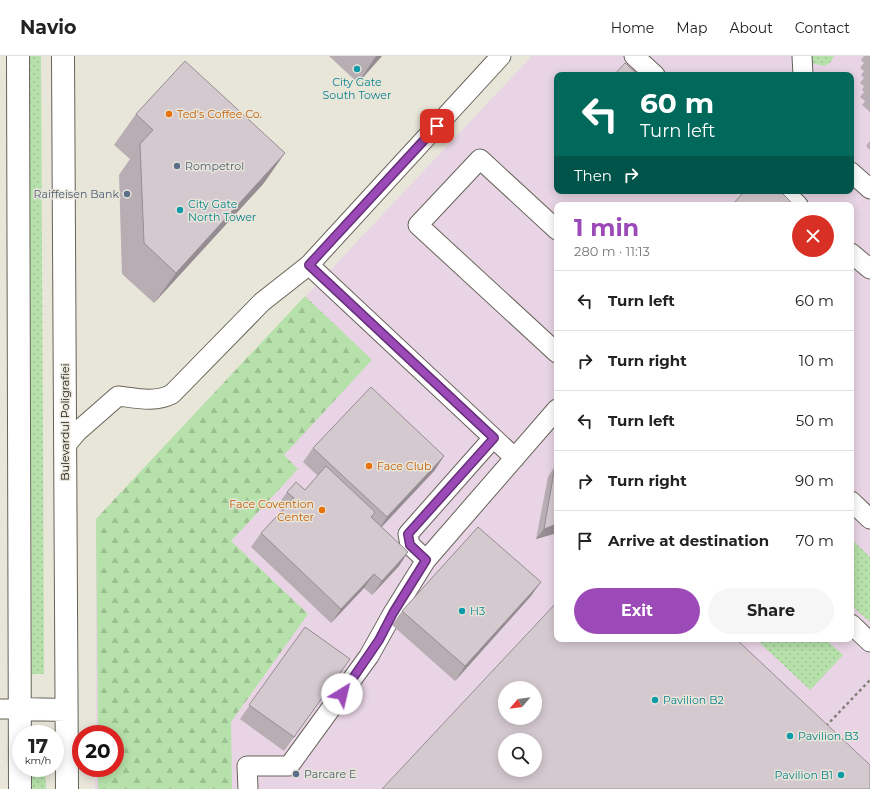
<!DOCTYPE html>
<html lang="en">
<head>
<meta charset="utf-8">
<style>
  :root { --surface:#fff; --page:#f6f6f6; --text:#222; --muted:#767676; --line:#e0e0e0; --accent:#9d4ab9 }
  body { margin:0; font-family:Montserrat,sans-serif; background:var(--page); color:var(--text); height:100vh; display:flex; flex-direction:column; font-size:15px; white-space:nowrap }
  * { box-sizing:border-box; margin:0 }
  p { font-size:13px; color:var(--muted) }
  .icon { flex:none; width:22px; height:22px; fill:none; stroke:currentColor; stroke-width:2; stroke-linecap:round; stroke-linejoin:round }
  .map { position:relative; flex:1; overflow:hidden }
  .side { position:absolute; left:554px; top:146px; width:300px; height:440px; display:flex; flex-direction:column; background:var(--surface); border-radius:8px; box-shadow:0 2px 10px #0003 }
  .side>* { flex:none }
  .top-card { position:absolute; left:554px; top:16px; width:300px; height:122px; border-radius:8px; box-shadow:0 2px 10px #0003; background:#00695c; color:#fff; overflow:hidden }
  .needle { width:26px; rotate:242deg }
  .fabs { position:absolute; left:498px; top:625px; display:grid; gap:8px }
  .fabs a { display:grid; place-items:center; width:44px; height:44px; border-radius:50%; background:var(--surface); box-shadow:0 2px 10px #0003; font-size:20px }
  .speed { position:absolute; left:12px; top:669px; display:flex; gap:8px; font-size:20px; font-weight:700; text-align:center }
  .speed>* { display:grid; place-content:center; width:52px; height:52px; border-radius:50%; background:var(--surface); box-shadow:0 2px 10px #0003; line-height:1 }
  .speed small { font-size:10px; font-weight:400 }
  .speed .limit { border:6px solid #d22; background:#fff; color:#111 }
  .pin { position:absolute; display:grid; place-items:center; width:34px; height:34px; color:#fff; margin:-17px; border-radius:8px; box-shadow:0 2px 6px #0006 }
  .me { position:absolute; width:44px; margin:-22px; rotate:36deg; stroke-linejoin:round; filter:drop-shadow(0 0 3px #0008) }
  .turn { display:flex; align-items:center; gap:14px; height:84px; padding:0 20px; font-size:18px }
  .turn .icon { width:52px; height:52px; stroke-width:2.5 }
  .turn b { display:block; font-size:28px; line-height:34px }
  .then { display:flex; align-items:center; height:38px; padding:0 20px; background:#0003; gap:8px; font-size:15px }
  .round { display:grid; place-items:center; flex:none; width:42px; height:42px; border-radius:21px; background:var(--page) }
  .headline { display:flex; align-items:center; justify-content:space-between; height:68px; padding:0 20px }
  h1 { font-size:24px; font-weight:700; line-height:30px; color:var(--accent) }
  .cta { display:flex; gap:8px; margin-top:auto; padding:8px 20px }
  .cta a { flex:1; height:46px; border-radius:24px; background:var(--accent); color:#fff; font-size:16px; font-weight:700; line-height:46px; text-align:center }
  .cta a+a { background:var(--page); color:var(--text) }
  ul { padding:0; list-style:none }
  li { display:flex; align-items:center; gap:12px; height:60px; padding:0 20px; border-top:1px solid var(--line) }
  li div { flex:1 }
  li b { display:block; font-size:15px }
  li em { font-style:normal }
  header { display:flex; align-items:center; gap:24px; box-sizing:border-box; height:56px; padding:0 20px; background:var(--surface); border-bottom:1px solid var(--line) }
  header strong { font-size:19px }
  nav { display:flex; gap:22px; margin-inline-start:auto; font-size:14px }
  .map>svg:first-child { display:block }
</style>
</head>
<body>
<header>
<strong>Navio</strong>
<nav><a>Home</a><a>Map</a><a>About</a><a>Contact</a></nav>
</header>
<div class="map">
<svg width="870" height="733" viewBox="0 0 870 733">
  <defs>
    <pattern id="grass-dots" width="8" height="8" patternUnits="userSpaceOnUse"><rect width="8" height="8" fill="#b6e1aa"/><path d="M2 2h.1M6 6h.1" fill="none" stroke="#9cc092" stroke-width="1.8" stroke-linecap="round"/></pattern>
    <pattern id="forest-firs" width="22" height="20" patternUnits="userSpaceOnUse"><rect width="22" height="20" fill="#b6e1aa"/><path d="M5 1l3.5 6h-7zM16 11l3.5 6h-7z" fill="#9cc092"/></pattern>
  </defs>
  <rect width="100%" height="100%" fill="#e8e5d9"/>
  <!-- commercial -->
  <path fill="#e8d4e4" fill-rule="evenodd" d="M532,0H870V733H95L96,712H115V678H96V463ZM557,19H851V135H557ZM557,149H851V583H557ZM505,632H535V662H505ZM505,684H535V714H505Z"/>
  <!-- grass -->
  <path fill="url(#grass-dots)" d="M29,0H41L44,618H32Z
    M811,0H834L830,7L824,10L812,7Z
    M851,483L870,501V566L851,549Z
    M756,583H825L843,599L810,634Z
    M32,712H45L46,733H32Z"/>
  <!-- forest -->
  <path fill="url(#forest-firs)" d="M305,240L372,304L284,399L298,413L231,485L308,558L231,666L232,733H98V712H115V678H98L96,463Z"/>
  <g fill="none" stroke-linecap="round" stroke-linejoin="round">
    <!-- minor casing -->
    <g stroke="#666359" stroke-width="21">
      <path id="minor" d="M634,0L655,19
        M802,0L803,19
        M851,116L870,133
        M783,135L798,149
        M557,174L480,103L418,169L557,297
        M851,197L870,213
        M309,209L515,402
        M66,389L78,375L118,340C136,342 155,347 172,338L262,246L309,209L501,0
        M851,445L870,463
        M426,504L410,489L408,478L493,382
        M851,568L870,586
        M0,653H19
        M248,733L247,710H289L369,600L393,557L426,504L557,353"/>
    </g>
    <!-- major casing -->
    <g stroke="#666359" stroke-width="24">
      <path id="major" d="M18,0L20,733
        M63,0L67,733
        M19,653L66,654"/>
    </g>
    <!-- path -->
    <path stroke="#848279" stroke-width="2.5" stroke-dasharray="3 3" stroke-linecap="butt" d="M826,670L870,624"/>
    <!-- minor -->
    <use href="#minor" stroke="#fff" stroke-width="19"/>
    <!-- major -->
    <use href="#major" stroke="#fff" stroke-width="22"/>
  </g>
  <!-- wall -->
  <path fill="#b7adb3" d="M329,0H382L358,27Z
    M864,0H870V56L862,49L865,45L860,41L864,36L862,34L864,30L860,27L864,22L861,19L864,15L860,12L864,7L861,4Z
    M136,58L264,127L154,247L122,218L119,119L130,103L114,89Z
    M870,85V94L866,90Z
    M313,392L435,414L381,471L408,496L399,510L372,539L364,532L331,567L251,491L261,477L282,455L277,450L287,436L305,434L318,420L303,406Z
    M555,410L557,412V477L536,483L548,421Z
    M531,540L455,625L392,569L402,555Z
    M305,571L350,603L284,695L240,663Z"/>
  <!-- shaded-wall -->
  <path fill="#958d92" d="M376,0H382L358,27Z
    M285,97L264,127L154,247L176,217Z
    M444,400L435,414L377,476L387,461Z
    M557,468V477L536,483L544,473Z
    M408,496L399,510L372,539L382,525Z
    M374,518L364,532L331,567L341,553Z
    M541,526L531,540L455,625L465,610Z"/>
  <!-- building -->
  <path fill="#d5c9d0" stroke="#958d92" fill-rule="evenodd" d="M185,5L285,97L176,217L144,187L140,88L153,74L136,58Z
    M625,7L638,19H614Z
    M745,135H780L794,149H732Z
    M371,331L444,400L387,461L313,392Z
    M326,410L375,456L371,461L408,496L382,525L374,518L341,553L261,477L294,442L287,436L296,426L305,434Z
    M555,410L557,412V468L544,473Z
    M478,471L541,526L465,610L402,555Z
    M557,546V583H736L870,709V733H382ZM505,632H535V662H505ZM505,684H535V714H505Z
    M305,571L350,603L294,681L249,649Z"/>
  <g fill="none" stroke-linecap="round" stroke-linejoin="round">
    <!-- route casing -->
    <g stroke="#663078" stroke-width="10">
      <path id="route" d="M342,638L379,584L393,557L426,504L410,489L408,478L494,382L309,209L437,70"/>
    </g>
    <!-- route -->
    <use href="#route" stroke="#9d4ab9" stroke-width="7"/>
  </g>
  <!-- markers -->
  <g fill="#0f9aa8" stroke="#e8e5d9" stroke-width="1.5">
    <circle cx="357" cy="13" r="4"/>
    <circle cx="180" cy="154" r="4"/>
    <circle cx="462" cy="555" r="4"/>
    <circle cx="655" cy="644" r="4"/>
    <circle cx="790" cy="680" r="4"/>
    <circle cx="841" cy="719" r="4"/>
  </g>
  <g fill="#e8710a" stroke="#e8e5d9" stroke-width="1.5">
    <circle cx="169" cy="58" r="4"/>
    <circle cx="369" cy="410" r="4"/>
    <circle cx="322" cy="454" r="4"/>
  </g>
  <g fill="#5c6f8a" stroke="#e8e5d9" stroke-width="1.5">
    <circle cx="177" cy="110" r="4"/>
    <circle cx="127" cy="138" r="4"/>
    <circle cx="296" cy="718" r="4"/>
  </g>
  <g text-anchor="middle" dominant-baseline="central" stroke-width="3" stroke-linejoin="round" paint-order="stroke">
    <!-- culture labels -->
    <g font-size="11" fill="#0d838f" stroke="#e8e5d9" text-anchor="start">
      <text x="357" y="26" text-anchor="middle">City Gate<tspan x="357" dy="13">South Tower</tspan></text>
      <text x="188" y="148">City Gate<tspan x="188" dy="13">North Tower</tspan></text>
      <text x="470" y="555">H3</text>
      <text x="663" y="644">Pavilion B2</text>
      <text x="798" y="680">Pavilion B3</text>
      <text x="833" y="719" text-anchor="end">Pavilion B1</text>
    </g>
    <!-- food labels -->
    <g font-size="11" fill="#c56008" stroke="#e8e5d9" text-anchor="start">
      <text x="177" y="58">Ted's Coffee Co.</text>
      <text x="377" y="410">Face Club</text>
      <text x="314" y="448" text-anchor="end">Face Covention<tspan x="314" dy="13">Center</tspan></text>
    </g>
    <!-- service labels -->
    <g font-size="11" fill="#4e5e75" stroke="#e8e5d9" text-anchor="start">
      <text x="185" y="110">Rompetrol</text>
      <text x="119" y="138" text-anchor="end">Raiffeisen Bank</text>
      <text x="304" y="718">Parcare E</text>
    </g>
    <!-- street labels -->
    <g font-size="11" fill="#1b1a16" stroke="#e8e5d9">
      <text transform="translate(65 366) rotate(-90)">Bulevardul Poligrafiei</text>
    </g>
  </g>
</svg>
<div class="fabs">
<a><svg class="needle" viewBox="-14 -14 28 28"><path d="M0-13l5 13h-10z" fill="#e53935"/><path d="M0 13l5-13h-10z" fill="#767676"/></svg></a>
<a><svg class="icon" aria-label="search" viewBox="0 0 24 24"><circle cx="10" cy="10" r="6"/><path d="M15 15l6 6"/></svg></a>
</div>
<div class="speed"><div>17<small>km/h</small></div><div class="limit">20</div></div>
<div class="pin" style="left:437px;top:70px;background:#d93025"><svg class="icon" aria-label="arrive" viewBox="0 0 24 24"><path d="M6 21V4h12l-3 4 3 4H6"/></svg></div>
<svg class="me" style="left:342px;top:638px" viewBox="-20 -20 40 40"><circle r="19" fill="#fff"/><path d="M0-13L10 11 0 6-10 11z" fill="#9d4ab9"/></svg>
<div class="top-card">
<div class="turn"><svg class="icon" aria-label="left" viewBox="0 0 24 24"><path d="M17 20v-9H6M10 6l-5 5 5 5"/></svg><div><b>60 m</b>Turn left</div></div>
<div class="then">Then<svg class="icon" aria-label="right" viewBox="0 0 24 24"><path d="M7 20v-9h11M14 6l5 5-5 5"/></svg></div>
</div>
<section class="side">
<div class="headline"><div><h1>1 min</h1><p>280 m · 11:13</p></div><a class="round" style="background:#d93025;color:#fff"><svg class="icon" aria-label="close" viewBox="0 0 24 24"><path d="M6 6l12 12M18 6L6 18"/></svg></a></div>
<ul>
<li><svg class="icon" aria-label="left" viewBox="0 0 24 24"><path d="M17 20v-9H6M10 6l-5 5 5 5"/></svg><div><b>Turn left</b></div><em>60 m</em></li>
<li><svg class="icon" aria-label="right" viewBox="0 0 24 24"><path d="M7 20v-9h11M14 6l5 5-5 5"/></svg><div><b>Turn right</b></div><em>10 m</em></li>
<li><svg class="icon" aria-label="left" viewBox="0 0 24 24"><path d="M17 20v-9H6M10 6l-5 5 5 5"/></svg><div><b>Turn left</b></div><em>50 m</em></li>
<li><svg class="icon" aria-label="right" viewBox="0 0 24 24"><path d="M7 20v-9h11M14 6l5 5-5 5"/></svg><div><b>Turn right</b></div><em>90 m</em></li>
<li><svg class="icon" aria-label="arrive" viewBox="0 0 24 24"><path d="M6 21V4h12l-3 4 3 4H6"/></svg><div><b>Arrive at destination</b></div><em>70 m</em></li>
</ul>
<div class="cta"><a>Exit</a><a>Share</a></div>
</section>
</div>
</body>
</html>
